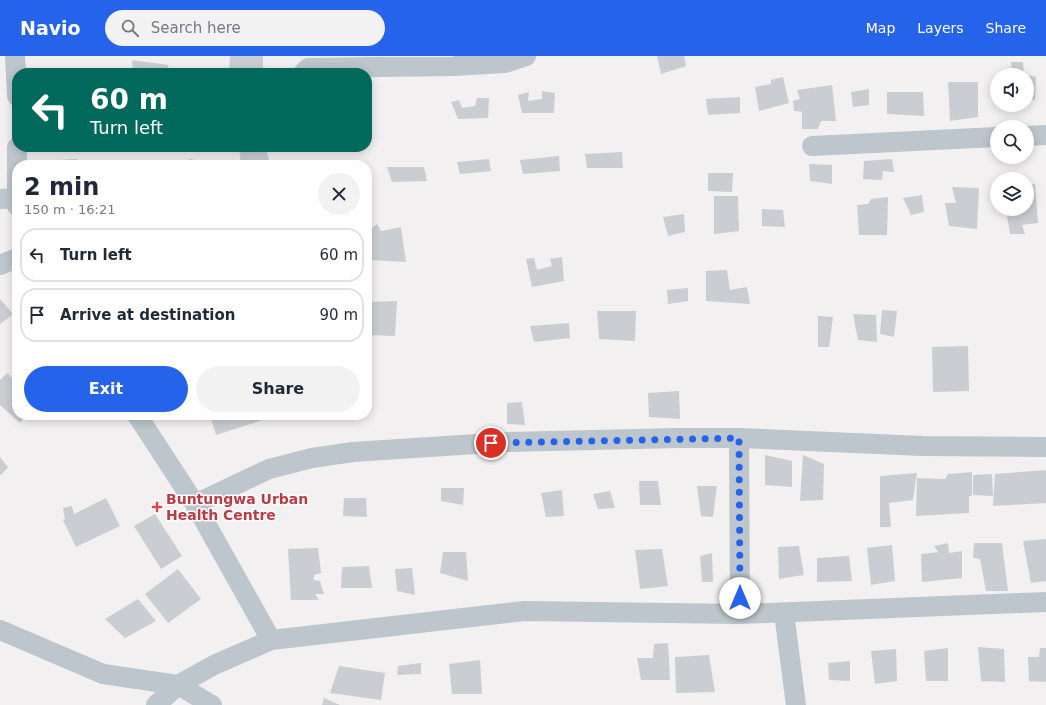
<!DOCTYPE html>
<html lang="en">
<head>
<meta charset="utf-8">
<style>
  :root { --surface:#fff; --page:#f2f2f3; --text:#1f2937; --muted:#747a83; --line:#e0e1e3; --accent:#2563eb }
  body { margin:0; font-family:"DejaVu Sans",sans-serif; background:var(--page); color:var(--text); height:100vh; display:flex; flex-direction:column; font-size:15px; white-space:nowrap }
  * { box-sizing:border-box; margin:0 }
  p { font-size:13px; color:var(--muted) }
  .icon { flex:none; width:22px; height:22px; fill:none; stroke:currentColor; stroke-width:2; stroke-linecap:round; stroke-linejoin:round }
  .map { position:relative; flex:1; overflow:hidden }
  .drawer { position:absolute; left:12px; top:104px; width:360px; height:260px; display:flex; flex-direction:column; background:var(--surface); border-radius:16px; box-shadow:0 2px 10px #0003 }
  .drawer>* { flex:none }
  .hud { position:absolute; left:12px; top:12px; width:360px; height:84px; border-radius:16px; box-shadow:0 2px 10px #0003; background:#00695c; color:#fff; overflow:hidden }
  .tools { position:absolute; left:990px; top:12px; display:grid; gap:8px }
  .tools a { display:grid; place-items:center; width:44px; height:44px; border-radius:50%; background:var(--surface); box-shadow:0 2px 10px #0003; font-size:20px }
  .pin { position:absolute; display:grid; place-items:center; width:34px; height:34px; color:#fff; margin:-17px; border:2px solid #fff; border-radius:50%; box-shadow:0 1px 4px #0007 }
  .me { position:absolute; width:44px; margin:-22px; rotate:0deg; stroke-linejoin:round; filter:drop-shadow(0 0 3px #0008) }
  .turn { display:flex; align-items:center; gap:14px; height:84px; padding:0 12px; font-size:18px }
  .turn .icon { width:52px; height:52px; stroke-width:2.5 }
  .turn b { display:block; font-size:28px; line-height:34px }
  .round { display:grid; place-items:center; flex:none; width:42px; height:42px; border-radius:21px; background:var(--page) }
  .summary { display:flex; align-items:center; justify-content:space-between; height:68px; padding:0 12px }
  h1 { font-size:24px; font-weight:700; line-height:30px }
  .primary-button { display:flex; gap:8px; margin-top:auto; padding:8px 12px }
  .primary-button a { flex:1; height:46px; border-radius:24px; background:var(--accent); color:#fff; font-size:16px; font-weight:700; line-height:46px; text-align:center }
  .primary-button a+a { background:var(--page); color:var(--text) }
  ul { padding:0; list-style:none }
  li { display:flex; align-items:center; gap:12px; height:54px; margin:0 8px 6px; padding:0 4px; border:2px solid var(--line); border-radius:16px }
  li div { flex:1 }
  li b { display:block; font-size:15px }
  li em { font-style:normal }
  header { display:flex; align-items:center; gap:24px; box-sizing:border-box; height:56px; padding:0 20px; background:var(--accent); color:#fff }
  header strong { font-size:19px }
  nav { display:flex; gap:22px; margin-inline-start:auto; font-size:14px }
  .search { width:280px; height:36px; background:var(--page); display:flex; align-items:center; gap:10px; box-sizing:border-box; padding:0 14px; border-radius:22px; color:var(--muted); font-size:15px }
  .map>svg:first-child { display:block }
</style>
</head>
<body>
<header>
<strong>Navio</strong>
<div class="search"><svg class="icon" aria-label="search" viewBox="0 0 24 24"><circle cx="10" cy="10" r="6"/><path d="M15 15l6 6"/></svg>Search here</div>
<nav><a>Map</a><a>Layers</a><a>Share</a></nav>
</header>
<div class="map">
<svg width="1046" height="649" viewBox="0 0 1046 649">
  <rect width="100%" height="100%" fill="#f2f0f0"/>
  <!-- building -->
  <path fill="#caced2" d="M230,0H263V16L229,17Z
    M657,0H684L686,10L661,18Z
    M132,4L168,9L169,17H133Z
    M1011,6H1023L1024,19H999V16L1012,15Z
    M1027,19L1036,21L1035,44L1027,43Z
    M783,21L789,47L759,55L755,31L771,28V24Z
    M948,26H978V61L950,65Z
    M832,29L836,65H821L818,73H802V56L794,55L793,45L800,43L797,34Z
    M869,33V49L853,51L851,36Z
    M542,35L555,37L554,57H522L518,39L529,36L528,45L542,43Z
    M887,36H923L924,60L887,58Z
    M740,41V57L708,59L706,43Z
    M477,42H489L488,62L458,63L451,46L459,44L462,52L475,50Z
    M239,91H266L270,109H241Z
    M622,96L623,112H587L585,98Z
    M559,100L560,115L523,118L520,104Z
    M77,103V109H42V105Z
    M189,103L222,108V109H189Z
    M489,103L491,115L460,118L457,106Z
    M892,103L894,116L883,115L882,124L863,123L864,105Z
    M91,106H120V109H91Z
    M809,108L832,109V128L810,125Z
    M387,111H424L427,125L392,126Z
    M708,117H733L732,136L708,135Z
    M1027,128H1035L1038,167L1022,169L1025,178H1010L1006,153H1027Z
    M952,131L979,132L977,173L949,170L945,147H956Z
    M922,139L924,156L911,159L903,142Z
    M714,140H738L739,175L714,178Z
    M888,141L887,179H859L857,149L868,148L871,143Z
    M762,153L783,154L785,171L762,170Z
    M684,158L685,176L668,180L663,161Z
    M377,168L381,175L401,171L406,206L370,204L369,174Z
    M562,201L564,225L532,231L526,203L534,202L537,214L552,210L550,203Z
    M727,214L730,234L747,231L750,248L706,245V215Z
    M688,232V245L668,248L667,234Z
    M0,243L13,258L0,268Z
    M397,245L395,280L367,279V246Z
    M882,254L897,255L894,281L880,278Z
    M597,255H636L635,285L599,283Z
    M853,258L876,259L877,286L858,284Z
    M818,260L833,261L829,291H818Z
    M569,267L570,282L534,286L530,270Z
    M968,290L969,335L933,336L932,291Z
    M7,317L17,327V359H27L20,367L0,349V324Z
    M679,335L680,363L649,361L648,337Z
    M522,346L525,369L507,368V347Z
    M220,359H271L272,361L216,379L211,362Z
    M765,399L792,405V431L765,429Z
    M803,399L824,408L823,444L800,445Z
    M0,401L8,411L1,419L0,418Z
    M1046,414V447L993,450L995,418Z
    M972,416V440H969V457L916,460L917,422L945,423L948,418Z
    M917,417L913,444L889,447L891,471H880V420Z
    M992,418L993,440L973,439V419Z
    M639,425H658L661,449H640Z
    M697,430H717L713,461L701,460Z
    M441,432H464L463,449L441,445Z
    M562,434L564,460L546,461L541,437Z
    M610,435L615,452L598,453L593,438Z
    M106,442L120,470L76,491L63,464L65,463L63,452L72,450L74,458Z
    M344,442H366L367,461L343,460Z
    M155,458L182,500L161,513L134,470Z
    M1046,483V525L1031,527L1023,485Z
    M948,487L949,497L962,495V522L922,526L921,498L938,496L934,490Z
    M974,487H1002L1008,535H986L980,503L973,502Z
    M892,489L895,525L871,529L867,492Z
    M799,490L804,519L779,523L778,491Z
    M318,492L321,517L314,519V524L320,525L324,538H315L319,544H291L288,493Z
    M662,493L668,530L640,533L635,494Z
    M443,496H466L468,525L440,517Z
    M712,497L713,526H702L700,500Z
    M849,500L852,525L817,526V502Z
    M369,510L372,532H341L342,511Z
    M412,512L415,539L397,535L395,513Z
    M178,513L201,543L168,567L145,538Z
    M138,543L156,565L125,582L105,563Z
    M668,587L670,624H641L637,602H653L654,588Z
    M978,591L1004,593L1005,626L981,625Z
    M948,592V625H926L924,595Z
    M1040,592H1046V626L1029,625L1028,601H1039Z
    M896,593L897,625L875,628L871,595Z
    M709,599L715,636L676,637L675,601Z
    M480,604L482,638H452L449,608Z
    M850,605V625L829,624L828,607Z
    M421,607V618L397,619L398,610Z
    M339,610L385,617L381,644L330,637Z
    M324,642L340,649H322Z"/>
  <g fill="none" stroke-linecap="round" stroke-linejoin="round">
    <!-- minor -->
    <path stroke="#bdc6cc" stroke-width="20" d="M15,0L17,40
      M303,17L308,12L454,10L505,7L526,0
      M1027,80L1046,79
      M812,90L997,81
      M0,143L16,142
      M17,150V91
      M0,209L17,202
      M137,359L195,448L271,584
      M739,382L740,558
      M195,448L269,413L312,402L353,396L507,386L678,382H739L923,390L1046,391
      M784,557L796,649
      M0,574L103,618L178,629L212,649
      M156,649L178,629L214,609L271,584L524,555L740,558L1046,546"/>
  </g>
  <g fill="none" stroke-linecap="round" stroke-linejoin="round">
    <!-- route -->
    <path stroke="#2563eb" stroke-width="7" stroke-dasharray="0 12.6" d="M491,387L739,382L740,542"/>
  </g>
  <!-- markers -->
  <path fill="#e0444e" stroke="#fff" stroke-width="1.5" d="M155 445h4v4h4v4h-4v4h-4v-4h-4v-4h4z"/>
  <g text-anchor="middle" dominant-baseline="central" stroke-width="3" stroke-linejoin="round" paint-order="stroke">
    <!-- health labels -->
    <g font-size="14" font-weight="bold" fill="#be3a42" stroke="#fff" text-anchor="start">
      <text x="166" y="443">Buntungwa Urban<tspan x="166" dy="16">Health Centre</tspan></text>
    </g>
  </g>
</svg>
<div class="tools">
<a><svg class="icon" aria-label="sound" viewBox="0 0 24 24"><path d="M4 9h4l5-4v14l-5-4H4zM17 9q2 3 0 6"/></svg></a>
<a><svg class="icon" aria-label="search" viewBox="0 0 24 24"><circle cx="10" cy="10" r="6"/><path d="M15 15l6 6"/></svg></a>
<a><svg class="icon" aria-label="layers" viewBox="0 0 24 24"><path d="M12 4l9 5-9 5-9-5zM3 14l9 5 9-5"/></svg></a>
</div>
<div class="pin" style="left:491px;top:387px;background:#d93025"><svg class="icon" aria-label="arrive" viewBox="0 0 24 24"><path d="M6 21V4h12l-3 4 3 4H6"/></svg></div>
<svg class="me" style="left:740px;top:542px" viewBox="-20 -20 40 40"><circle r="19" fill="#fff"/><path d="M0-13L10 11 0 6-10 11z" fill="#2563eb"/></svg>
<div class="hud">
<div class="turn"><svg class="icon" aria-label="left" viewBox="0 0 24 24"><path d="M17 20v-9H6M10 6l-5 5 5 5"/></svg><div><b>60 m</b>Turn left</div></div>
</div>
<section class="drawer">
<div class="summary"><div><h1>2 min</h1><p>150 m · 16:21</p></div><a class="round"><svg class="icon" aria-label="close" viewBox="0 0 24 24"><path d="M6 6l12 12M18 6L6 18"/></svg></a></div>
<ul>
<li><svg class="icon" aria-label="left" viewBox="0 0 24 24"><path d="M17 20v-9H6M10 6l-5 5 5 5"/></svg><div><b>Turn left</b></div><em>60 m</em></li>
<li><svg class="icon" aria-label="arrive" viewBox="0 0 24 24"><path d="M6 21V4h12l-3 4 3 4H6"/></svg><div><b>Arrive at destination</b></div><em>90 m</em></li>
</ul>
<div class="primary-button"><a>Exit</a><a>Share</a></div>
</section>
</div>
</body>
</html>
